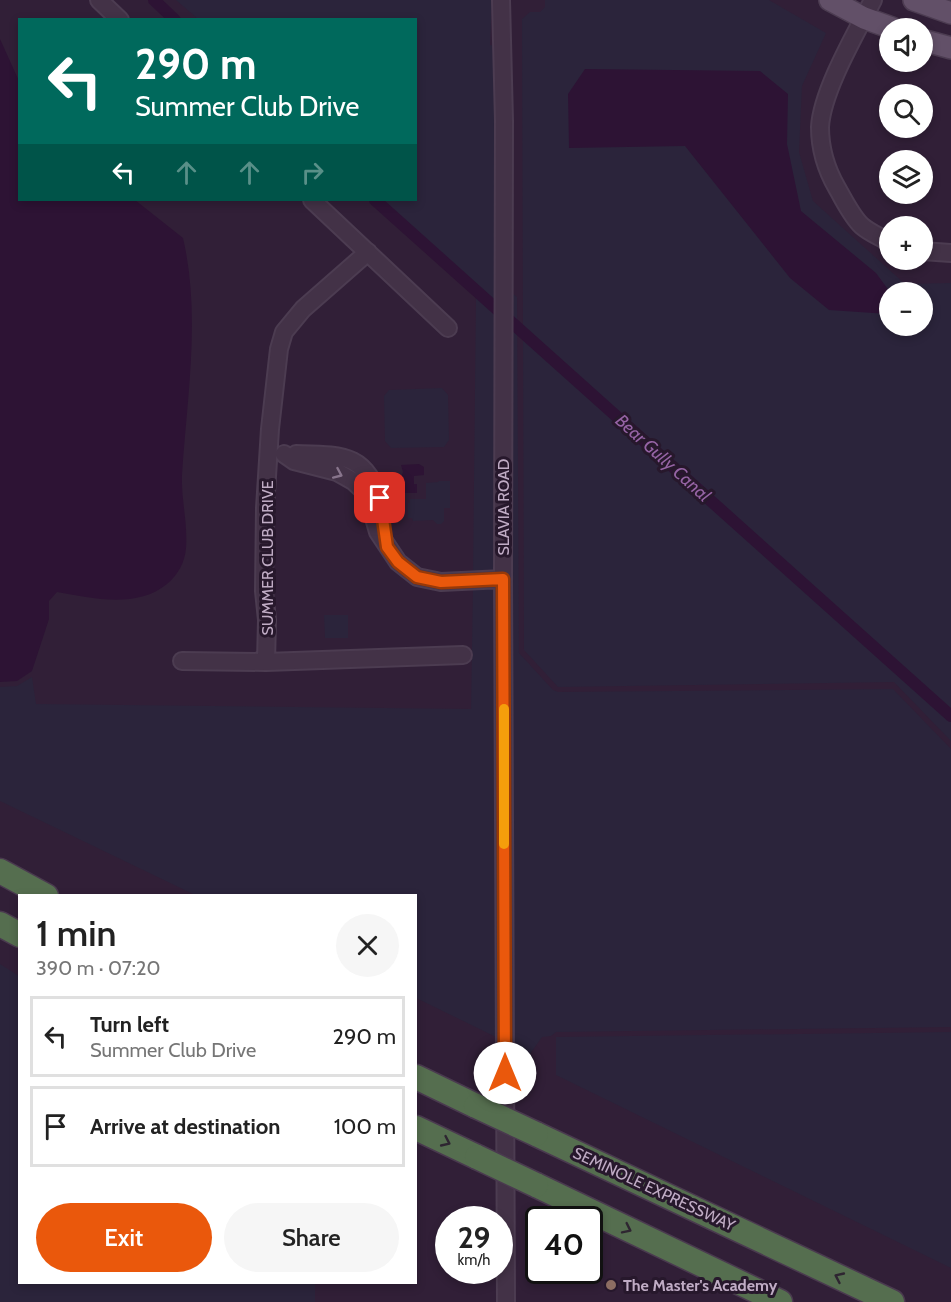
<!DOCTYPE html>
<html lang="en">
<head>
<meta charset="utf-8">
<style>
  :root { --surface:#fff; --page:#f6f6f6; --text:#222; --muted:#767676; --line:#e0e0e0; --accent:#ea580c }
  body { margin:0; font-family:Cabin,sans-serif; background:var(--page); color:var(--text); height:100vh; display:flex; flex-direction:column; font-size:22px; white-space:nowrap }
  * { box-sizing:border-box; margin:0 }
  p { font-size:20px; color:var(--muted) }
  .icon { flex:none; width:33px; height:33px; fill:none; stroke:currentColor; stroke-width:2; stroke-linecap:round; stroke-linejoin:round }
  .map { position:relative; flex:1; overflow:hidden }
  .side { position:absolute; left:18px; top:894px; width:399px; height:390px; display:flex; flex-direction:column; background:var(--surface); border-radius:0px; box-shadow:0 3px 9px #0003 }
  .side>* { flex:none }
  .hud { position:absolute; left:18px; top:18px; width:399px; height:183px; border-radius:0px; box-shadow:0 3px 9px #0003; background:#00695c; color:#fff; overflow:hidden }
  .controls { position:absolute; left:879px; top:18px; display:grid; gap:12px }
  .controls a { display:grid; place-items:center; width:54px; height:54px; border-radius:50%; background:var(--surface); box-shadow:0 3px 9px #0003; font-size:30px }
  .speed { position:absolute; left:435px; top:1206px; display:flex; gap:12px; font-size:30px; font-weight:700; text-align:center }
  .speed>* { display:grid; place-content:center; width:78px; height:78px; border-radius:50%; background:var(--surface); box-shadow:0 3px 9px #0003; line-height:1 }
  .speed small { font-size:15px; font-weight:400 }
  .speed .limit { border:3px solid #111; border-radius:9px; background:#fff; color:#111 }
  .pin { position:absolute; display:grid; place-items:center; width:51px; height:51px; color:#fff; margin:-26px; border-radius:12px; box-shadow:0 3px 9px #0006 }
  .me { position:absolute; width:66px; margin:-33px; rotate:0deg; stroke-linejoin:round; filter:drop-shadow(0 0 4px #0008) }
  .turn { display:flex; align-items:center; gap:21px; height:126px; padding:0 18px; font-size:27px }
  .turn .icon { width:78px; height:78px; stroke-width:2.5 }
  .turn b { display:block; font-size:42px; line-height:51px }
  .lanes { display:flex; align-items:center; height:57px; padding:0 18px; background:#0003; justify-content:center; gap:30px; direction:ltr }
  .lanes .off { opacity:.35 }
  .round { display:grid; place-items:center; flex:none; width:63px; height:63px; border-radius:32px; background:var(--page) }
  .summary { display:flex; align-items:center; justify-content:space-between; height:102px; padding:0 18px }
  h1 { font-size:36px; font-weight:600; line-height:45px }
  .cta { display:flex; gap:12px; margin-top:auto; padding:12px 18px }
  .cta a { flex:1; height:69px; border-radius:36px; background:var(--accent); color:#fff; font-size:24px; font-weight:600; line-height:69px; text-align:center }
  .cta a+a { background:var(--page); color:var(--text) }
  ul { padding:0; list-style:none }
  li { display:flex; align-items:center; gap:18px; height:81px; margin:0 12px 9px; padding:0 6px; border:3px solid var(--line); border-radius:0px }
  li div { flex:1 }
  li b { display:block; font-size:22px }
  li em { font-style:normal }
  .map>svg:first-child { display:block }
</style>
</head>
<body>
<div class="map">
<svg width="951" height="1302" viewBox="0 0 951 1302">
  <rect width="100%" height="100%" fill="#311f37"/>
  <!-- green -->
  <path fill="#2b243b" fill-rule="evenodd" d="M176,0H492L490,45L496,46V574H473L476,298L379,200H416V20L198,19Z
    M545,0H769L826,33L802,86L799,152L813,201L905,284L951,283V741L894,682L558,687L524,650L522,19L530,12H540L545,7ZM890,292H922V326H890Z
    M511,292L517,297L519,653L553,690L558,692L893,689L951,749V1027L556,1032L551,1036L542,1037L530,1054L512,1045L510,585Z
    M442,388L448,395L449,440L444,447L391,448L385,441L384,396L389,390Z
    M439,481H450V508H444V521L441,524H437L433,520L413,521L412,518H408V503H410V499H426V483L438,482Z
    M473,586H496L498,1038L416,998V896L195,895L0,801V687L17,686L32,677L36,704L471,709Z
    M324,615H348V638H325Z
    M0,964L19,976L20,1282L315,1283V1302H0Z
    M951,1032V1268L556,1075V1037Z"/>
  <!-- water -->
  <path fill="#2d1334" d="M0,39L19,81L20,200H135L183,238C201,315 187,397 182,475C181,499 188,524 186,548C185,562 178,575 167,584C137,609 91,598 57,592L49,601V619L32,671L17,681L0,682Z
    M585,69L760,71L788,94L787,144L801,211L876,273L890,292L889,312L888,314L829,310L790,278L685,146L569,148L568,94Z
    M419,464L424,467V475L414,476V484H417V493H402L404,485L400,481L403,472L401,465Z"/>
  <g fill="none" stroke-linecap="round" stroke-linejoin="round">
    <!-- canal -->
    <path stroke="#2d1334" stroke-width="12" d="M154,0L175,20
      M375,200L951,716"/>
    <!-- minor casing -->
    <g stroke="#4c3c51" stroke-width="20">
      <path id="minor" d="M99,0L120,20
        M501,0L504,121L503,579L506,1302
        M873,0C856,33 822,91 820,127C820,149 826,169 837,188C844,200 852,217 862,226C870,233 881,237 890,243
        M312,200L448,328
        M922,251L951,253
        M284,454L294,461L337,472L353,481L367,494L378,532L398,562L417,577L441,582L503,579
        M296,454C342,455 368,453 381,505
        M182,661L266,662L463,655
        M266,662L267,620L264,591L265,508L270,429L279,349L284,332L303,309L368,252"/>
    </g>
    <!-- major casing -->
    <g stroke="#4c3c51" stroke-width="24">
      <path id="major" d="M830,0L864,18L892,28
        M914,0L951,13
        M922,40L951,48"/>
    </g>
    <!-- highway casing -->
    <g stroke="#4a3a4f" stroke-width="27">
      <path id="highway" d="M0,871L46,896
        M0,924L20,935
        M416,1077L476,1106
        M416,1128L477,1157
        M536,1134L892,1302
        M536,1185L780,1302"/>
    </g>
    <!-- minor -->
    <use href="#minor" stroke="#433247" stroke-width="16"/>
    <!-- major -->
    <use href="#major" stroke="#625068" stroke-width="21"/>
    <!-- highway -->
    <use href="#highway" stroke="#556e4f" stroke-width="24"/>
    <!-- highway-bridge casing -->
    <g stroke="#4a3a4f" stroke-width="27" stroke-linecap="butt">
      <path id="highway-bridge" d="M476,1106L536,1134
        M477,1157L536,1185"/>
    </g>
    <!-- highway-bridge -->
    <use href="#highway-bridge" stroke="#556e4f" stroke-width="24"/>
  </g>
  <!-- one-way arrows -->
  <defs><path id="oneway-chevron" d="M-2-3.5L2.5 0L-2 3.5" fill="none" stroke-width="1.6" stroke-linecap="round" stroke-linejoin="round" transform="scale(1.5)"/></defs>
  <use stroke="#88758c" href="#oneway-chevron" transform="translate(338 474) rotate(24)"/>
  <g stroke="#2e2531">
    <use href="#oneway-chevron" transform="translate(446 1142) rotate(25)"/>
    <use href="#oneway-chevron" transform="translate(627 1229) rotate(26)"/>
    <use href="#oneway-chevron" transform="translate(839 1277) rotate(-155)"/>
  </g>
  <g fill="none" stroke-linecap="round" stroke-linejoin="round">
    <!-- route casing -->
    <g stroke="#983908" stroke-width="15">
      <path id="route" d="M380,498L387,547L398,562L417,577L441,582L503,579L505,1073"/>
    </g>
    <!-- route -->
    <use href="#route" stroke="#ea580c" stroke-width="10"/>
    <!-- slow -->
    <path stroke="#f59e0b" stroke-width="10" d="M504,709V844"/>
  </g>
  <!-- markers -->
  <circle fill="#8d6e63" stroke="#27182c" stroke-width="2" cx="611" cy="1285" r="6"/>
  <g text-anchor="middle" dominant-baseline="central" stroke-width="6" stroke-linejoin="round" paint-order="stroke">
    <!-- street labels -->
    <g font-size="16" fill="#c0acc5" stroke="#27182c">
      <text transform="translate(503 507) rotate(-90)">SLAVIA ROAD</text>
      <text transform="translate(267 558) rotate(-90)">SUMMER CLUB DRIVE</text>
      <text transform="translate(654 1189) rotate(25)">SEMINOLE EXPRESSWAY</text>
    </g>
    <!-- poi labels -->
    <g font-size="16" font-weight="bold" fill="#c0acc5" stroke="#27182c" text-anchor="start">
      <text x="623" y="1285">The Master's Academy</text>
    </g>
    <!-- water labels -->
    <g font-size="18" font-style="italic" fill="#9664a5" stroke="#27182c">
      <text transform="translate(663 458) rotate(42)">Bear Gully Canal</text>
    </g>
  </g>
</svg>
<div class="controls">
<a><svg class="icon" aria-label="sound" viewBox="0 0 24 24"><path d="M4 9h4l5-4v14l-5-4H4zM17 9q2 3 0 6"/></svg></a>
<a><svg class="icon" aria-label="search" viewBox="0 0 24 24"><circle cx="10" cy="10" r="6"/><path d="M15 15l6 6"/></svg></a>
<a><svg class="icon" aria-label="layers" viewBox="0 0 24 24"><path d="M12 4l9 5-9 5-9-5zM3 14l9 5 9-5"/></svg></a>
<a>+</a>
<a>−</a>
</div>
<div class="speed"><div>29<small>km/h</small></div><div class="limit">40</div></div>
<div class="pin" style="left:380px;top:498px;background:#d93025"><svg class="icon" aria-label="arrive" viewBox="0 0 24 24"><path d="M6 21V4h12l-3 4 3 4H6"/></svg></div>
<svg class="me" style="left:505px;top:1073px" viewBox="-20 -20 40 40"><circle r="19" fill="#fff"/><path d="M0-13L10 11 0 6-10 11z" fill="#ea580c"/></svg>
<div class="hud">
<div class="turn"><svg class="icon" aria-label="left" viewBox="0 0 24 24"><path d="M17 20v-9H6M10 6l-5 5 5 5"/></svg><div><b>290 m</b>Summer Club Drive</div></div>
<div class="lanes"><svg class="icon" aria-label="left" viewBox="0 0 24 24"><path d="M17 20v-9H6M10 6l-5 5 5 5"/></svg><svg class="icon off" aria-label="ahead" viewBox="0 0 24 24"><path d="M12 20V5M6 11l6-6 6 6"/></svg><svg class="icon off" aria-label="ahead" viewBox="0 0 24 24"><path d="M12 20V5M6 11l6-6 6 6"/></svg><svg class="icon off" aria-label="right" viewBox="0 0 24 24"><path d="M7 20v-9h11M14 6l5 5-5 5"/></svg></div>
</div>
<section class="side">
<div class="summary"><div><h1>1 min</h1><p>390 m · 07:20</p></div><a class="round"><svg class="icon" aria-label="close" viewBox="0 0 24 24"><path d="M6 6l12 12M18 6L6 18"/></svg></a></div>
<ul>
<li><svg class="icon" aria-label="left" viewBox="0 0 24 24"><path d="M17 20v-9H6M10 6l-5 5 5 5"/></svg><div><b>Turn left</b><p>Summer Club Drive</p></div><em>290 m</em></li>
<li><svg class="icon" aria-label="arrive" viewBox="0 0 24 24"><path d="M6 21V4h12l-3 4 3 4H6"/></svg><div><b>Arrive at destination</b></div><em>100 m</em></li>
</ul>
<div class="cta"><a>Exit</a><a>Share</a></div>
</section>
</div>
</body>
</html>
